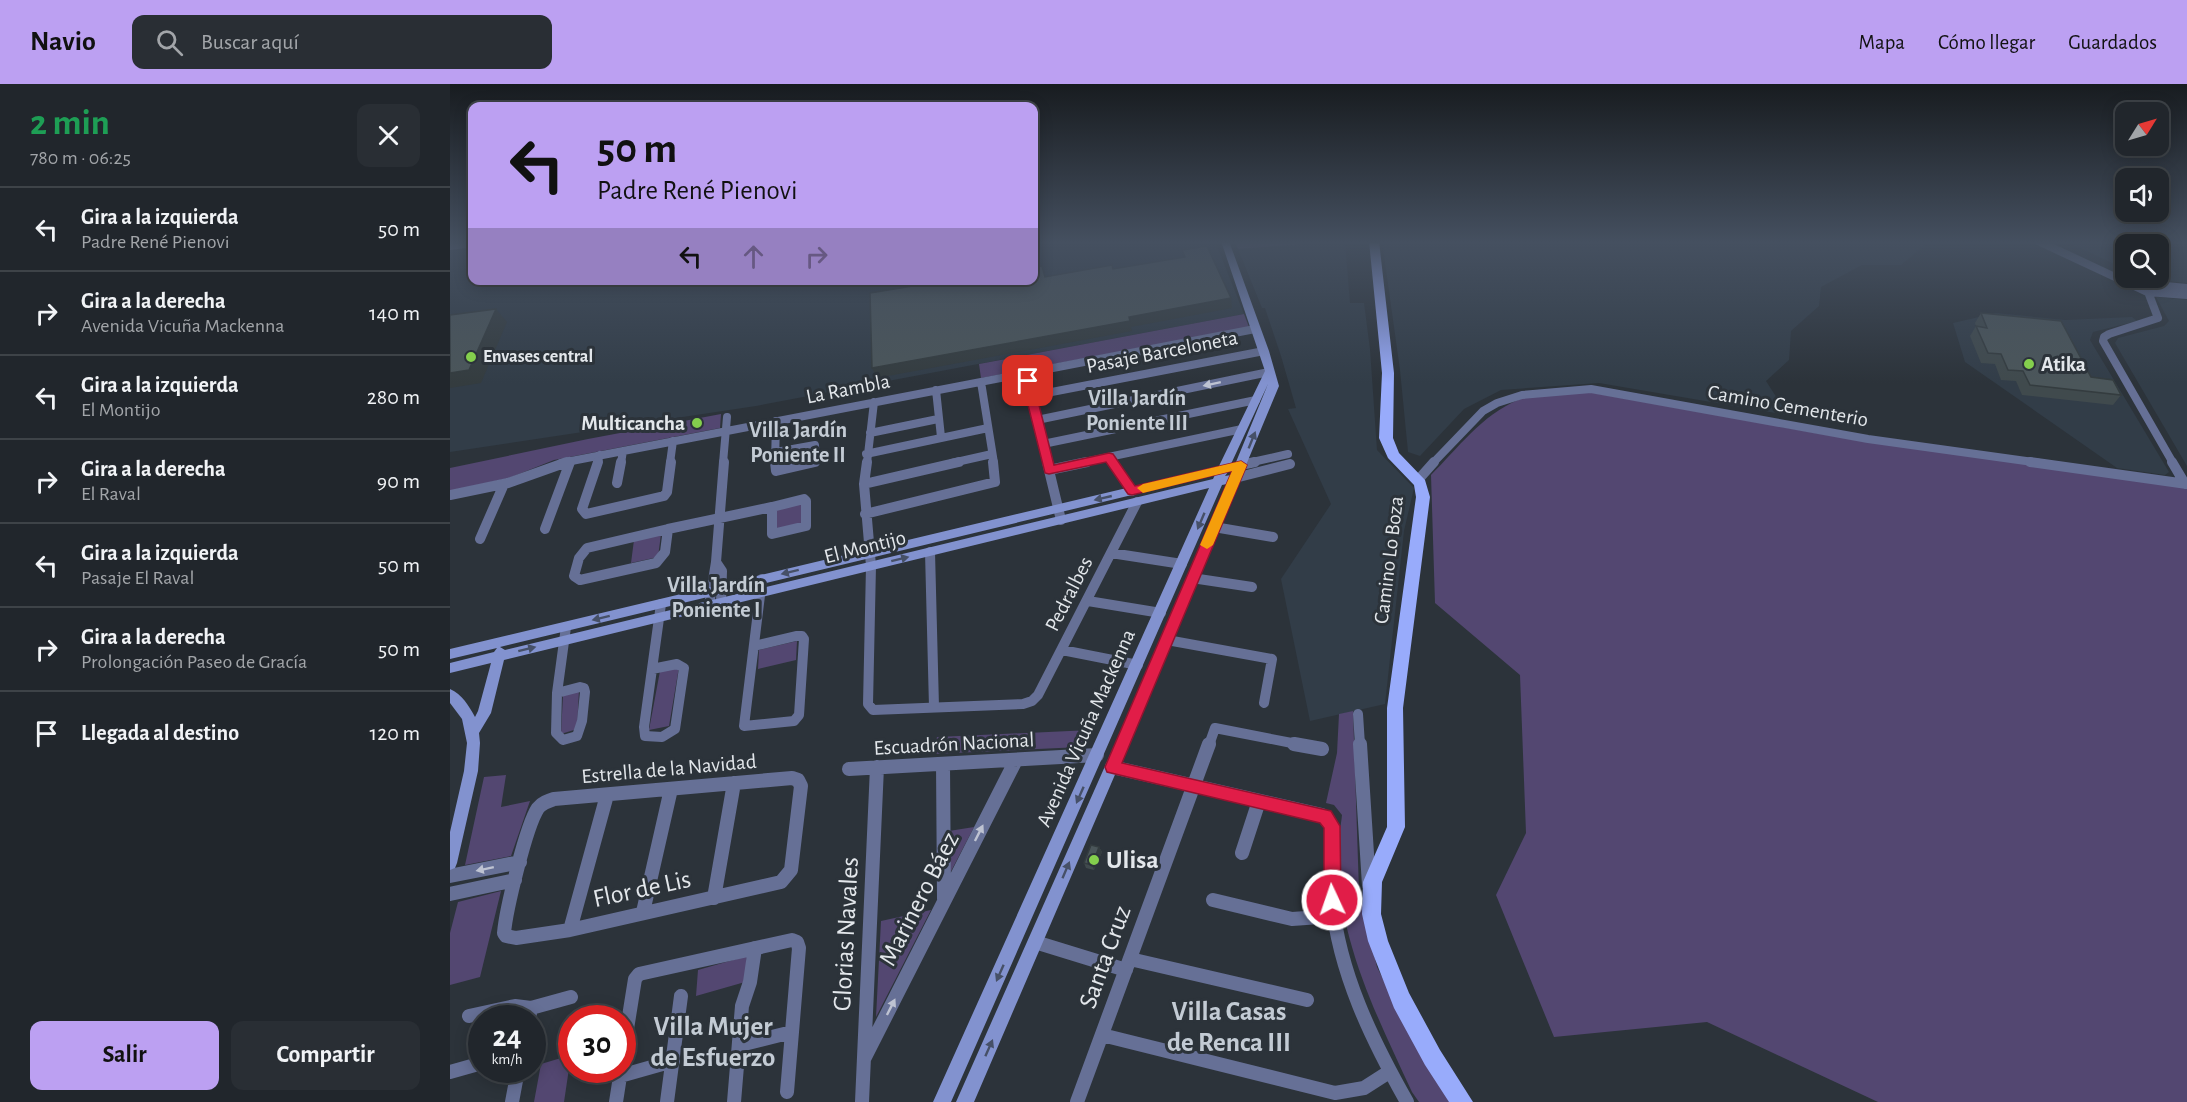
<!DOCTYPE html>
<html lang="es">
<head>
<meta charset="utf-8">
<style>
  :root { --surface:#21262c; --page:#292e34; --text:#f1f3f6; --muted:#a2a5a9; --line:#3e4348; --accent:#bca0f2 }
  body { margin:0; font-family:"Alegreya Sans",sans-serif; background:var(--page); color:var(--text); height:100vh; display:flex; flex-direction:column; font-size:22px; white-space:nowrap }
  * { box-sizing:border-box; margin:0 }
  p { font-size:20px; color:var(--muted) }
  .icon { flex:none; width:33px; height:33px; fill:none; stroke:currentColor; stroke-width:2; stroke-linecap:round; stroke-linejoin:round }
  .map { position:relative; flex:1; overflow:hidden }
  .sheet { display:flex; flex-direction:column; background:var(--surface); width:450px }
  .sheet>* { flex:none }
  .guide { position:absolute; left:18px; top:18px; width:570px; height:183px; border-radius:12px; box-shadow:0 3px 15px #0003,0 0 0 2px var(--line); background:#bca0f2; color:#111; overflow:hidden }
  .needle { width:39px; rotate:53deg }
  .fabs { position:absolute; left:1665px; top:18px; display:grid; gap:12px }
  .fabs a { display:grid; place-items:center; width:54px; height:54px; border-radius:12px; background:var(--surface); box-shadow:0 3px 15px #0003,0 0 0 2px var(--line); font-size:30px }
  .speed { position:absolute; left:18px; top:921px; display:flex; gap:12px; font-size:30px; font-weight:700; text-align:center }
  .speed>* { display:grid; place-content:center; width:78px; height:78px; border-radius:50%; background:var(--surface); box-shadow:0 3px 15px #0003,0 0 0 2px var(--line); line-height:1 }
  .speed small { font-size:15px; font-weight:400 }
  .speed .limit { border:9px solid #d22; background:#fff; color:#111 }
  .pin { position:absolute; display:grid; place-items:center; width:51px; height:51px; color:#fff; margin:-26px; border-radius:12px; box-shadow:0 3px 9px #0006 }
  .me { position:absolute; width:66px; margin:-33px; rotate:357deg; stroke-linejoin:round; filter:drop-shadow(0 0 4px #0008) }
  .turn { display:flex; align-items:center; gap:21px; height:126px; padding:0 30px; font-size:27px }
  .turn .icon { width:78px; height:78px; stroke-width:2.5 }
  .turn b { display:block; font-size:42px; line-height:51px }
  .lanes { display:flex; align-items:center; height:57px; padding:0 30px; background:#0003; justify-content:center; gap:30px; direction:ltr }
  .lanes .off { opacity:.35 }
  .round { display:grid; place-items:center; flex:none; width:63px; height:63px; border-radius:12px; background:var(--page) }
  .overview { display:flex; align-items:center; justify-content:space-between; height:102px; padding:0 30px }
  h1 { font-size:36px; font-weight:600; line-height:45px; color:#1e9e55 }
  .button { display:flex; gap:12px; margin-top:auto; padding:12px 30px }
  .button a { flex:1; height:69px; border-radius:12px; background:var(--accent); color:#111; font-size:24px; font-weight:600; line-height:69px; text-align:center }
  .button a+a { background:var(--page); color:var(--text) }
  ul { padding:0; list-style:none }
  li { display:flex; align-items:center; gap:18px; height:84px; padding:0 30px; border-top:2px solid var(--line) }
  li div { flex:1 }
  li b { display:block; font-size:22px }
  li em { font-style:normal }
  header { display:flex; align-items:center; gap:36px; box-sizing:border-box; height:84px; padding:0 30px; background:var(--accent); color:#111 }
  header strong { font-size:28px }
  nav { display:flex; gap:33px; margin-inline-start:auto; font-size:21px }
  .search { width:420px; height:54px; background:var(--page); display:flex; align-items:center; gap:15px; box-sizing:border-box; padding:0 21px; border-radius:12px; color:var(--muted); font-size:22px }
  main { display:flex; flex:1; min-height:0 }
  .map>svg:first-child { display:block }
</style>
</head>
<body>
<header>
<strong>Navio</strong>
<div class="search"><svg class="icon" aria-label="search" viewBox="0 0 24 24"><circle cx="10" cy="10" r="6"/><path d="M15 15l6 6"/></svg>Buscar aquí</div>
<nav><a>Mapa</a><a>Cómo llegar</a><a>Guardados</a></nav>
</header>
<main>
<section class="sheet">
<div class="overview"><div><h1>2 min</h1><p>780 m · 06:25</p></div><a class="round"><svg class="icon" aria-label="close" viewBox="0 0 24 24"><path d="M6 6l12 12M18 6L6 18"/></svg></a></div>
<ul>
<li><svg class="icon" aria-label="left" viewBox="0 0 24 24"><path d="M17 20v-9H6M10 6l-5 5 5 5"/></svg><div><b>Gira a la izquierda</b><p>Padre René Pienovi</p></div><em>50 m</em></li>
<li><svg class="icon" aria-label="right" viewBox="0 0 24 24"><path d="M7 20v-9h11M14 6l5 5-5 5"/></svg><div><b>Gira a la derecha</b><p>Avenida Vicuña Mackenna</p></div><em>140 m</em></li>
<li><svg class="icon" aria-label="left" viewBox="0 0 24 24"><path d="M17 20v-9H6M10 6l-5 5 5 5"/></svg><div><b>Gira a la izquierda</b><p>El Montijo</p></div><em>280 m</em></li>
<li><svg class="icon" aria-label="right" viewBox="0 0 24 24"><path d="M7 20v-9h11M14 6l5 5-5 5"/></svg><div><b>Gira a la derecha</b><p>El Raval</p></div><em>90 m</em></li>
<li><svg class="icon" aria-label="left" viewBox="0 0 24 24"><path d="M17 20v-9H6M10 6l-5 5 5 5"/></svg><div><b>Gira a la izquierda</b><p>Pasaje El Raval</p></div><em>50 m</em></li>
<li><svg class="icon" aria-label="right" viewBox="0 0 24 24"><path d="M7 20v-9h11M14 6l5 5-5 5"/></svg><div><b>Gira a la derecha</b><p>Prolongación Paseo de Gracía</p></div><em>50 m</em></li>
<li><svg class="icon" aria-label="arrive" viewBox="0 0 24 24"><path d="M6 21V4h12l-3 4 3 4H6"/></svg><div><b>Llegada al destino</b></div><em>120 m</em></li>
</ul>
<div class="button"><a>Salir</a><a>Compartir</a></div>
</section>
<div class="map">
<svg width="1737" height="1018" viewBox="0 0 1737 1018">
  <rect width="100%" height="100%" fill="#2c333a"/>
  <!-- built -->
  <path fill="#323d48" d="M0,157H22V196H584V157H765L794,230L306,322L0,368Z
    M895,157L900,219H914L920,265L927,366L964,404L954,447L935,620L860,637L831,495L881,420L838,325L846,324L831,272L815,224H812L788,165Z
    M932,157H1472L1476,160L1451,181H1412L1371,203L1369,222L1341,247L1339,276L1316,297L1338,331L1149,299L1051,306L1014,325L970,372L958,368L950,286Z
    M1615,157H1737V199L1693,194H1708V160H1676L1675,185Z
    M1706,213L1737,216V382L1665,259L1668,254L1714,242L1719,237Z
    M1546,229L1615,236L1682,233L1687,237L1643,248L1640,256L1719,388L1715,391L1667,384L1515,278L1503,239Z"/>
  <!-- green -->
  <path fill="#534771" d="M785,157H895L788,165Z
    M794,230L799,243L531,294L529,280Z
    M1127,306L1416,358L1737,400V1018H1428L1257,938L1104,953L1046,811L1076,749L1070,591L985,519L981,391C1008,364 1032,331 1068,316C1086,308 1108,308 1127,306Z
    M271,330L270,344L104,376L59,394L0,407V384L138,355Z
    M351,418V439L325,445L326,424Z
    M211,450L208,473L181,479L184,456Z
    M347,557L346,576L308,585L309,566Z
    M229,583L219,642L199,646L210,587Z
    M129,606L127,645L111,650L113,611Z
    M903,627L909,807L927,883L969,967L1001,1018H969L962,1008C925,928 889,858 887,768C887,756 891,743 892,731L884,721L876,719L887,669L889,630Z
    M641,646L631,663L483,670L487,653Z
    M56,691L51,723L80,717L61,772L15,781L34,693Z
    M524,743L497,795L499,747Z
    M51,807L30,893L0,901V849L8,818Z
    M481,826L426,933L431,837Z
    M297,872L295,898L246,912L248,886Z
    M121,971L114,1018H84L91,980Z"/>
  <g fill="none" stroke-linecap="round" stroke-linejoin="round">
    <!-- street-far2 -->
    <path stroke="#667096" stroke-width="8" d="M1588,157L1697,208L1737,211
      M0,162L22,159
      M1695,200L1708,234L1659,250L1654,253L1653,257L1723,379
      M1695,200L1737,204
      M576,289L598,379
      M531,298L544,379
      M486,306L491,353
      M581,312L814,267
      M587,336L819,288
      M420,349L488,335
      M593,360L806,316
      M326,368L365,361L366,377L362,379
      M416,370L538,344
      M659,373L663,379
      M111,379L805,245
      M119,379L120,377
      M147,379L150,371
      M171,379L173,367
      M220,379L223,357
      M273,379L277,333
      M325,379L326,337
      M417,379L424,318
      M502,379L542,370
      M630,379L792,345
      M798,379L838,370
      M983,379L1033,327L1047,319L1072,311L1141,305L1418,355L1590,379"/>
    <!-- street-far1 -->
    <path stroke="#667096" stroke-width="10" d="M148,378L132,425L136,430L214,412L217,408L221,378
      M325,378L326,387L365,378
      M417,378L414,400L421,482L418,620L423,626L573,620L582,617L588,611L687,418
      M597,378L611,436
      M662,378L682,407
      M1580,378L1737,400
      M1722,378L1735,400
      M791,381L805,378
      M599,386L637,378
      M785,394L840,380
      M968,396L984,378
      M167,399L171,378
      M414,400L509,378
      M0,411L58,399L117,378
      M354,415L356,417V442L322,450V423Z
      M415,430L545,398L543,378
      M764,443L823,453
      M95,445L120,378
      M218,445L215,468L206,479L130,496L124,492L129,474L137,464Z
      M218,445L322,423
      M30,455L54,400
      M480,468L484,623
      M661,469L732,480
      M266,478L272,487L271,518
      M742,494L802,503
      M638,517L711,529
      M259,521L266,478L274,378
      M717,556L822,575L814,619
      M304,562L346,552H352L354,555L349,631L344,637L294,642L312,495
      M612,566L688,581
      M227,580L234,584L225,645L212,653L195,652L194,643L202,585Z
      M202,585L211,520
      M130,603L134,604L135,608L132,637L127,652L113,656L106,649L107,609Z
      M107,609L116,543
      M908,630L910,661
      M759,661L765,644L852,661"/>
    <!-- street -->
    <path stroke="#667096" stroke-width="14" d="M844,660L872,665
      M910,660L919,801
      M493,680L494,815
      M662,683L872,731L882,742C882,766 880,792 882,816C889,889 922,956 957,1018
      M399,685L647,671
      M342,694L348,696L351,702L341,786L331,798L120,846L66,854L56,852L54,849C56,826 76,742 88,724C92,719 98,717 104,715Z
      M792,769L809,717
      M0,792L70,778
      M0,810L65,796
      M264,814L284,699
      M763,816L842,835L884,832
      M193,828L221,705
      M120,846L157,711
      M585,858L676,886
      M680,875L857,916
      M19,932L65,922L81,924
      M79,934L81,924L121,913
      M652,951L885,1009L914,1004L939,988
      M290,961L342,948
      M414,975L566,676
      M172,976L185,895L189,890L342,856L347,858L349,864L337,1008
      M0,988L32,979
      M170,992L223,977
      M62,1018L68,986
      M166,1018L171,986
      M217,1018L231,912
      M284,1018L292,922L300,898L305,864
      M412,1018L427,683
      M627,1018L759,660"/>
    <!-- secondary -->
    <path fill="#8292cf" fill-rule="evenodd" d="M771,157H779L819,267L829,302L723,556L524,1018H506L711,556L777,400L772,401L501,1018H483L759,404L54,576L41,629L29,649L30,659L28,687L7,779L5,784L0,786V748L14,687L17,659L12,635L0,619V605C12,610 19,622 25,633L28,627L41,579L0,589V579L44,568L47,564L0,575V565L769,382L815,287ZM818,300L786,378L781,380ZM783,387L781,391L775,392L778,388ZM765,391L763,395L55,566L50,563Z"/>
    <!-- primary -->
    <path fill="#98abfb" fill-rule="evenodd" d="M919,157H929L944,289L943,354L949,369L975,396L980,413L953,624L955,743L932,798L931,830L938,857L959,909L990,966L1023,1018H999L975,981L944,924L918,857L912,830L913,798L937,743V624L966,413L964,401L938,374L929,354L932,289Z"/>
  </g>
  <!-- wall -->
  <path fill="#404a4d" d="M1344,157H1373L1372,159Z
    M1531,229L1641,293L1671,311L1663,321L1572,311L1566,297L1551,296L1545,280L1531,279L1520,252L1526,242L1525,239Z
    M649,763L652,768L644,786L636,784L634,779Z"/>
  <!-- shaded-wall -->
  <path fill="#343c3f" d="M781,214L782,224L681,243L682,247L427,294L422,284L679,233Z
    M46,225L57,238L31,299L0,304V289Z
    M649,763L652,768L644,786L642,781Z"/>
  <!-- building -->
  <path fill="#4b565a" stroke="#343c3f" stroke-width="1.5" d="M757,162L781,214L679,233L680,237L422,284L420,209L499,196H584V183L592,182L595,193L662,181L663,185L735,173L732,166Z
    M46,225L19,286L0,289V231Z
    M1531,229L1611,237L1641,293L1663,296L1671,311L1580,301L1573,287L1558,286L1551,270L1538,269L1526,242L1537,244Z
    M641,761L649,763L642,781L634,779Z"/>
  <!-- one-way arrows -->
  <defs><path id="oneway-solid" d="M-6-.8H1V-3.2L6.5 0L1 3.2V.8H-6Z" transform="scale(1.5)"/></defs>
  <g fill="#bec3d2">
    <use href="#oneway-solid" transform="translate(762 300) rotate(168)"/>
    <use href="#oneway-solid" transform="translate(529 749) rotate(-63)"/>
    <use href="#oneway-solid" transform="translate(35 785) rotate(168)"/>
    <use href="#oneway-solid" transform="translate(441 923) rotate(-63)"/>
  </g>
  <g fill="#465067">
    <use href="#oneway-solid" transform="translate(802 356) rotate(-68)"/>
    <use href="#oneway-solid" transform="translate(653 414) rotate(167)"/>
    <use href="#oneway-solid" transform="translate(751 437) rotate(113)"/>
    <use href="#oneway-solid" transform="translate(450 475) rotate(-14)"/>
    <use href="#oneway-solid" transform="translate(340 488) rotate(166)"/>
    <use href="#oneway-solid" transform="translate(151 534) rotate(166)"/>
    <use href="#oneway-solid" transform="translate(77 565) rotate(-14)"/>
    <use href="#oneway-solid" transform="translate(630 711) rotate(114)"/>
    <use href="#oneway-solid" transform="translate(616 786) rotate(-67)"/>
    <use href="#oneway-solid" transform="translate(550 889) rotate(114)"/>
    <use href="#oneway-solid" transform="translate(539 964) rotate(-66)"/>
  </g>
  <!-- sky -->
  <linearGradient id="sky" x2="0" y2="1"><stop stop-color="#181c20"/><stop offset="0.53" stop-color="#455060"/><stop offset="1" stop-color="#455060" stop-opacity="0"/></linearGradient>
  <rect width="1737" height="299" fill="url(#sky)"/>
  <!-- route -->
  <path fill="#e11d48" stroke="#92132f" stroke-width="1.5" d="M578,293L583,297L604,381L659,369L663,370L685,402L791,377L797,381L672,679L881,727L890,742L891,816L888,822L882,824L876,822L874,816V744L870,739L657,688L655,683L782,387L682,411L678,410L656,378L599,390L595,389L572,297Z"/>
  <!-- slow -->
  <path fill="#f59e0b" d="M791,377L797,381L763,461L757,465L750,461L782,387L693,409L687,404L693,400Z"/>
  <!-- markers -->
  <g fill="#84cf4d" stroke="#2c333a" stroke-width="2">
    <circle cx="21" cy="273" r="6"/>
    <circle cx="1579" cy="280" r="6"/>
    <circle cx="247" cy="339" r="6"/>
    <circle cx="644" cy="776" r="6"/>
  </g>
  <g text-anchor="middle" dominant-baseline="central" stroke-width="6" stroke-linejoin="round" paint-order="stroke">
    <!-- far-poi labels -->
    <g font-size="18" font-weight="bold" fill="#e3e7eb" stroke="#2c333a" text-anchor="start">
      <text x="33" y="273">Envases central</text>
    </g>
    <!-- street labels -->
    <g font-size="21" fill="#e3e7eb" stroke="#2c333a">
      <text transform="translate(712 268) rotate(-11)">Pasaje Barceloneta</text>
      <text transform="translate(398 305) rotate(-11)">La Rambla</text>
      <text transform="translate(1338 322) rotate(10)">Camino Cementerio</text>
      <text transform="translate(415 463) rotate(-14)">El Montijo</text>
      <text transform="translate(939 476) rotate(-83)">Camino Lo Boza</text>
      <text transform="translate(619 510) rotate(-63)">Pedralbes</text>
      <text transform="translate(636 644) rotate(-66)">Avenida Vicuña Mackenna</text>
      <text transform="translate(504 660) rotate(-3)">Escuadrón Nacional</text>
      <text transform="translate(219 685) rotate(-5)">Estrella de la Navidad</text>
    </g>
    <!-- poi labels -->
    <g font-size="21" font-weight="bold" fill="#e3e7eb" stroke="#2c333a" text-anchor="start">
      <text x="1591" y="280">Atika</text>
      <text x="235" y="339" text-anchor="end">Multicancha</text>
    </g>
    <!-- neighbourhood labels -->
    <g font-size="22" font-weight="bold" fill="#c3cbd4" stroke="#2c333a">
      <text x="687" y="314">Villa Jardín<tspan x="687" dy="25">Poniente III</tspan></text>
      <text x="348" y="346">Villa Jardín<tspan x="348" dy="25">Poniente II</tspan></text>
      <text x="266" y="501">Villa Jardín<tspan x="266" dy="25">Poniente I</tspan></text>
    </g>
    <!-- near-poi labels -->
    <g font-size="26" font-weight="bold" fill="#e3e7eb" stroke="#2c333a" text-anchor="start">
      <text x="656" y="776">Ulisa</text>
    </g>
    <!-- near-street labels -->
    <g font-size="26" fill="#e3e7eb" stroke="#2c333a">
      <text transform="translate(192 805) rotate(-12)">Flor de Lis</text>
      <text transform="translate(469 815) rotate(-63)">Marinero Báez</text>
      <text transform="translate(396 850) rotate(-87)">Glorias Navales</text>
      <text transform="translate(655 873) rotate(-70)">Santa Cruz</text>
    </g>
    <!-- near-neighbourhood labels -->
    <g font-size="27" font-weight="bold" fill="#c3cbd4" stroke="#2c333a">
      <text x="779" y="927">Villa Casas<tspan x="779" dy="31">de Renca III</tspan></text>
      <text x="263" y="942">Villa Mujer<tspan x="263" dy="31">de Esfuerzo</tspan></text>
    </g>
  </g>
</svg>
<div class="fabs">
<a><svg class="needle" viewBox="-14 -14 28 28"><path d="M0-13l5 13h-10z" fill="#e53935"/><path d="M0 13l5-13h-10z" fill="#a2a5a9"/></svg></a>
<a><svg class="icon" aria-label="sound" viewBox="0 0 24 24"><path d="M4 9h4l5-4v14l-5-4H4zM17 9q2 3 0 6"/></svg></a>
<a><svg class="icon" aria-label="search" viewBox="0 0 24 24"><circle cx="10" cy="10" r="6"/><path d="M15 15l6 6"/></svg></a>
</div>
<div class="speed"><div>24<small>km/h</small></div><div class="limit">30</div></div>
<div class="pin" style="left:578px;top:297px;background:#d93025"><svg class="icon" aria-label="arrive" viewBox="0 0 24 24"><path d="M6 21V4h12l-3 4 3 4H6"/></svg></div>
<svg class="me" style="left:882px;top:816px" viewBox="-20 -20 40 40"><circle r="17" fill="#e11d48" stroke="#fff" stroke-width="3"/><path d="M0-11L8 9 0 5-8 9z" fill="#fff"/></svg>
<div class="guide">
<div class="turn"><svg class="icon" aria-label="left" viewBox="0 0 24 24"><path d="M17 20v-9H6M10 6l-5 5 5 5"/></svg><div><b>50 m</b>Padre René Pienovi</div></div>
<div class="lanes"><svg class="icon" aria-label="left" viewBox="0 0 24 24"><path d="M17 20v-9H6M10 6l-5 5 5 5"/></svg><svg class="icon off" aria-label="ahead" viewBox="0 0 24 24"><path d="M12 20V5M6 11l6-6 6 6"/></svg><svg class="icon off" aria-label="right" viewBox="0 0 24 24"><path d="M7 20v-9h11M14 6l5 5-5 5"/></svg></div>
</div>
</div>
</main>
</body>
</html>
